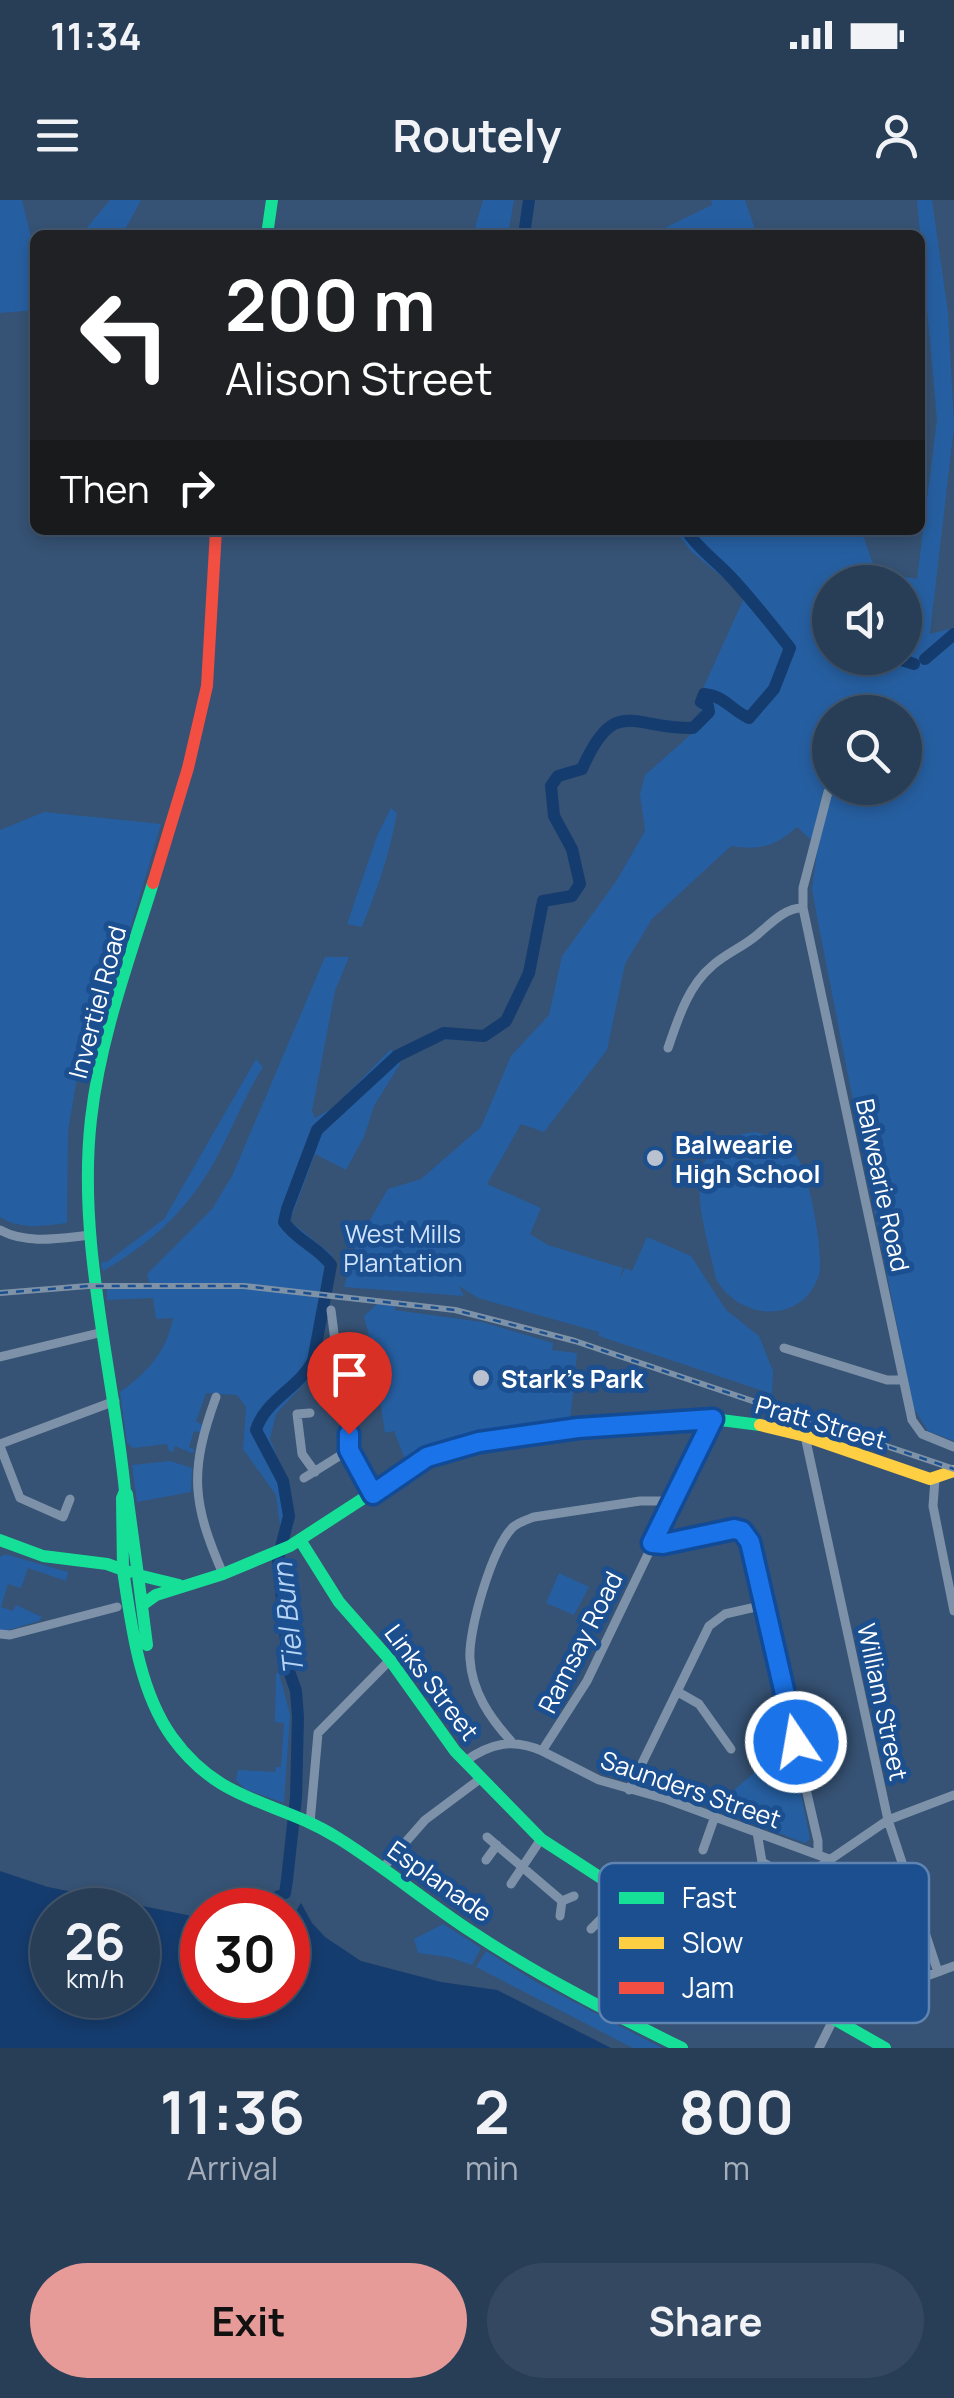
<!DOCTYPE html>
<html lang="en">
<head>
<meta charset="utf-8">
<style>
  :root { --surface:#283e57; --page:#344961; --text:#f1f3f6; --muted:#a5aeba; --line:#44576d; --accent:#e69b98 }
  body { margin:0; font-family:Manrope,sans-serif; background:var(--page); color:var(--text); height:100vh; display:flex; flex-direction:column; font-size:38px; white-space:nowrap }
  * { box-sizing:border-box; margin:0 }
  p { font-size:32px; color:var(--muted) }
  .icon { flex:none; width:55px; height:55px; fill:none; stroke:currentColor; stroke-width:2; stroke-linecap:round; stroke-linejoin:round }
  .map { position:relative; height:1848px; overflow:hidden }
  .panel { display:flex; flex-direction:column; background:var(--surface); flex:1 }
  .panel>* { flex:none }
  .hud { position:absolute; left:30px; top:30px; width:895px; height:305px; border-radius:15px; box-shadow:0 5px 15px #0003,0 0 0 2px var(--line); background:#202124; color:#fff; overflow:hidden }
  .fabs { position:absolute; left:812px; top:365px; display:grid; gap:20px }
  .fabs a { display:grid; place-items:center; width:110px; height:110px; border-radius:50%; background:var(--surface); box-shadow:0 5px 15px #0003,0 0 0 2px var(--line); font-size:50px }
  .speed { position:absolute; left:30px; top:1688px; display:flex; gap:20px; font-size:50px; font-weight:700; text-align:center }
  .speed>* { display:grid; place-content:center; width:130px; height:130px; border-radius:50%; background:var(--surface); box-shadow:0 5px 15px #0003,0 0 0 2px var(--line); line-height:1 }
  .speed small { font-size:25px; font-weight:400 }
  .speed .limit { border:15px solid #d22; background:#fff; color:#111 }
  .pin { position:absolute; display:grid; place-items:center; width:85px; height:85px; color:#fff; margin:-102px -42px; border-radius:50% 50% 50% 0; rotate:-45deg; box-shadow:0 0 10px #0007 }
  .pin .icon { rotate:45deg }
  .me { position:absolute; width:110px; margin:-55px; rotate:348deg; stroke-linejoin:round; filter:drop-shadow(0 0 8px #0008) }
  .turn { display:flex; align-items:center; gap:35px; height:210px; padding:0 30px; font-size:45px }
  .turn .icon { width:130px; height:130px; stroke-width:2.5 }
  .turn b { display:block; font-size:70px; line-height:85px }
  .then { display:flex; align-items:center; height:95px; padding:0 30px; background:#0003; gap:20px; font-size:38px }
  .eta { display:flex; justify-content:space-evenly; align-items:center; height:170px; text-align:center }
  .eta b { font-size:60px; font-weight:700; line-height:70px }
  .primary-button { display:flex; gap:20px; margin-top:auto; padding:20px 30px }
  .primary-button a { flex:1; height:115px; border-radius:60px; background:var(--accent); color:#111; font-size:40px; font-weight:700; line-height:115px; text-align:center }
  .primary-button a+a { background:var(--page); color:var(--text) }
  .status { display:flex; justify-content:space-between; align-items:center; height:70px; padding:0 50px; background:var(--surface); direction:ltr }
  .status svg { height:28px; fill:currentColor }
  header { display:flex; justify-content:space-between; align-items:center; height:130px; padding:0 30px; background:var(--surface); font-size:45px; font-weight:700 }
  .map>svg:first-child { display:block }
</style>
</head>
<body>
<div class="status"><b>11:34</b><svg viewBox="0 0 49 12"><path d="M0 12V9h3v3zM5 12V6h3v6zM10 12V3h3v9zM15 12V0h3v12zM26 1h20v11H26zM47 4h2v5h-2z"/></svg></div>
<header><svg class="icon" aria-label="menu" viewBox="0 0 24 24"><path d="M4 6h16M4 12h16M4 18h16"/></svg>Routely<svg class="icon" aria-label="person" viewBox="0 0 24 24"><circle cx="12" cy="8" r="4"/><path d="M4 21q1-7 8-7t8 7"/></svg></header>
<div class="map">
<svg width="954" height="1848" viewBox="0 0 954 1848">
  <rect width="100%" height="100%" fill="#365274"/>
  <!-- green -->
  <path fill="#265fa1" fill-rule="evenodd" d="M0,0H22L35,53V110L0,113Z
    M110,0H141L122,35H81Z
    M483,0H514L508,35H457L474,32Z
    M711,0H745L757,35H650L712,5Z
    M917,0H932L948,113L954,226L930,434L954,428V1241L928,1231L913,1207L818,722L812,689L818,646L797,627C774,647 761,650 731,646L652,719L625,764L607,850L544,932L521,924L487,984L541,1008L530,1034L548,1045L623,1068L619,1081L625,1068L632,1071L647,1037L691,1056L726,1110L759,1136L773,1171L772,1194L599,1136V1132L478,1098L459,1086L464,1096L344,1087L356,1044L388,989L421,979L481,927L511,856L549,815L562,756L617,680L645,631L640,594L645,575L696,530L701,513L700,495L745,396L691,351L675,330H861L876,372L917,379L937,219ZM830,382H905V458H830ZM830,512H905V588H830Z
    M391,608L397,613C390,653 377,690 362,727L347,724L377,636Z
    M44,612L161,624L93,855L81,853L68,931L67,1023C44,1026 20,1030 0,1017V630Z
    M325,757H349L335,791L312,911L315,918L334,907L391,849L400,864L374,906L364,937L346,970L315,954L290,1021L332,1055L333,1066L319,1156L310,1177L276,1214L270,1239L290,1291L291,1330L280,1325L276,1295L243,1249L246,1207L237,1195L206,1193L196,1221L204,1226L201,1233L194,1231L189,1247L195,1250L192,1253L175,1246L173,1252L169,1251L167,1244L133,1248L127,1243L120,1192C147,1173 167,1151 173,1118L156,1119L153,1098L107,1100V1089H151L147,1074L212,1009L232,976Z
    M256,859L263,867C242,900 229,938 209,971C182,1015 147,1046 103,1071L101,1063L108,1061L164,1019Z
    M755,932C773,936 789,944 799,960C810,977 824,1057 819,1075C802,1126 739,1120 716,1079C705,1024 670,941 755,932Z
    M377,1104L395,1105V1110L482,1122L553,1143L552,1150L577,1153L570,1221L455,1241L406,1262L394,1231L385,1233L373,1153L364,1116Z
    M170,1261L192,1268L191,1292L137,1302L132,1265Z
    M5,1354L68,1372L66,1381L28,1368L21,1388L8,1384L1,1407L13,1411L16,1405L42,1417L39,1421L5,1431L0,1430V1357Z
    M559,1373L589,1387L574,1415L546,1403Z
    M276,1473H279L290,1515L284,1603L245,1589L236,1580L238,1570L275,1572L276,1567H281L284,1523L275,1522Z
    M769,1560L796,1569L810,1639L805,1643L739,1618L735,1589Z
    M443,1724L481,1748L472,1765L448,1757L418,1753L414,1739Z
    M486,1751L536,1782L662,1848H633L476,1767Z"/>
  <!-- water -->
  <path fill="#153c6e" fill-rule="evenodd" d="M0,1671L48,1687L202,1718V1795H288V1710H268L270,1698H275L281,1707L296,1711L301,1703L312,1723L325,1737L361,1761L441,1782L497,1790L611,1848H0ZM52,1710H138V1795H52Z"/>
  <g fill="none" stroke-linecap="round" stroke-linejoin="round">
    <!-- river -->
    <path stroke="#153c6e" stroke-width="12" d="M524,35L529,0
      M865,458L874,460L886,458
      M895,458L914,464
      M925,459L954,434
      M272,1710L275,1698L285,1693L287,1680L296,1597L298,1517L296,1491L289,1471L278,1359L289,1316L283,1281L256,1230C265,1200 299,1188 313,1161L331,1065C319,1048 296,1040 284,1022L287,1009L317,930L397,856L444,833L484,836L506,821L529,773L543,701L572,696L580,684L572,649L554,616L551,586L558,576L582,569C615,494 632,529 693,528L709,512L708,506L701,502L704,494C725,496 731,510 749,518L774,489L790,448C770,423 751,398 729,375C714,359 698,349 686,330"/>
    <!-- street -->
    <path stroke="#7d92a8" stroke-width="9" d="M828,592L803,688V708L912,1220L922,1234L954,1247
      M668,848C678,819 688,786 712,766C725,754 743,747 757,735C770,724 786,707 803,708
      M0,1030C27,1045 61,1038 91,1035
      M331,1110L349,1250L373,1294
      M784,1148L887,1180H902
      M0,1157L103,1132
      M216,1197C189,1271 192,1303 223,1374
      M310,1213L297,1214L302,1254L315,1272
      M805,1236L888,1620L938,1772
      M0,1244L115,1201
      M0,1246L20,1298L63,1317L70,1299
      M304,1278L349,1250
      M935,1279L933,1306L954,1411
      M652,1343L663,1344L734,1329L742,1331L749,1342L818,1641V1655
      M0,1434L10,1435L117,1407
      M678,1492L699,1504L731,1549
      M511,1541C490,1518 472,1492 470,1459C468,1430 492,1348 513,1327C519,1322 526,1320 534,1317L640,1301H672
      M542,1551L599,1580L666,1599L829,1659
      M464,1562C490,1543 513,1538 542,1551L587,1481L713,1219
      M629,1590L709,1426L725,1414L765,1405
      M310,1623L318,1533L390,1460
      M487,1637L562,1701
      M703,1650L715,1616
      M486,1660L497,1645
      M762,1662C779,1671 790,1681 809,1674L888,1620L954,1595
      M382,1669L425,1620L480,1579
      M511,1684L541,1639
      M781,1713L785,1691L793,1677
      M560,1716L562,1701L574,1696
      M591,1729L626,1694
      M856,1745C883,1799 906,1783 954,1766
      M706,1746L716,1725L743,1708L759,1676L762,1662L757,1632
      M819,1848L833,1820"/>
    <!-- fast -->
    <path stroke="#16e098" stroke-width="12" d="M267,35L272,0
      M127,1294L138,1375L179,1385
      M0,1340L43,1356L107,1364L129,1372
      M300,1340L339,1402L390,1460L455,1551L541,1639L706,1746L885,1848
      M123,1370L122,1298L125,1291C113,1168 77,1042 91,919C100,838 129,760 153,683
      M123,1370C131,1424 139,1491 172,1537C221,1605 276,1599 338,1638C383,1666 425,1701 469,1730C537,1775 609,1812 682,1848
      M138,1375L147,1445
      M142,1405L156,1395L223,1374L290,1346L427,1257L479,1242L538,1232L713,1219L760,1225"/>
    <!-- slow -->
    <path stroke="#ffcf43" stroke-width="12" d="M760,1225L805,1236L930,1279L954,1271"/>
    <!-- jam -->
    <path stroke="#f24e42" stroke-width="12" d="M153,683L188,568L207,486L216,330"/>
    <!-- rail casing -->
    <g stroke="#7e92a7" stroke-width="6">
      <path id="rail" d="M0,1093L88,1086H244L455,1110L575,1141L954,1269"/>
    </g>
    <!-- rail -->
    <use href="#rail" stroke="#1b4f8f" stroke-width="2.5" stroke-dasharray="8" stroke-linecap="butt"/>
  </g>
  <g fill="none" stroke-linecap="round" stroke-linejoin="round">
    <!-- route casing -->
    <g stroke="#114b97" stroke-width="25">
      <path id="route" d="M349,1234V1250L373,1294L427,1257L479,1242L578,1228L713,1219L652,1343L663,1344L734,1329L742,1331L750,1342L796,1542"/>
    </g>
    <!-- route -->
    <use href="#route" stroke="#1a73e8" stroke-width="18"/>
  </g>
  <!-- markers -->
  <g fill="#b9c2ce" stroke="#1b4f8f" stroke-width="4">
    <circle cx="655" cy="958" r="10"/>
    <circle cx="481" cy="1178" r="10"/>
  </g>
  <g text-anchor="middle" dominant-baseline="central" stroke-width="10" stroke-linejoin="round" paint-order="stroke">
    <!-- street labels -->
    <g font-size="25" fill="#fff" stroke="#1b4f8f">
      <text transform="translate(97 802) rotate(-75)">Invertiel Road</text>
      <text transform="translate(883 985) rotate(78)">Balwearie Road</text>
      <text transform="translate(821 1222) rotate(16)">Pratt Street</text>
      <text transform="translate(580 1442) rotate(-63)">Ramsay Road</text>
      <text transform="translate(432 1482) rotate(53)">Links Street</text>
      <text transform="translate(883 1502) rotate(78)">William Street</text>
      <text transform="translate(691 1589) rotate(19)">Saunders Street</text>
      <text transform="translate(440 1681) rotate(35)">Esplanade</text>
    </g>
    <!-- poi labels -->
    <g font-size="25" font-weight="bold" fill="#fff" stroke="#1b4f8f" text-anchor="start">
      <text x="675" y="944">Balwearie<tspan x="675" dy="29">High School</tspan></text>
      <text x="501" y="1178">Stark's Park</text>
    </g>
    <!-- park labels -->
    <g font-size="25" fill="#cfe3fa" stroke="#1b4f8f">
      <text x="403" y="1033">West Mills<tspan x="403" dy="29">Plantation</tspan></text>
    </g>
    <!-- water labels -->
    <g font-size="28" font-style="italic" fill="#b5d3f5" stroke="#1b4f8f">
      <text transform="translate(287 1419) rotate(-96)">Tiel Burn</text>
    </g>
  </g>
  <!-- legend -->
  <rect x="599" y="1663" width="330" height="160" rx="15" fill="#1b4f8f" stroke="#5f84b1" stroke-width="2.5"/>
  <rect x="619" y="1692" width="45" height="12" fill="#16e098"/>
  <rect x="619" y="1737" width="45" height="12" fill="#ffcf43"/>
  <rect x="619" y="1782" width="45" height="12" fill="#f24e42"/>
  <g font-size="28" fill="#fff">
    <text x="682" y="1708">Fast</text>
    <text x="682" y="1753">Slow</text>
    <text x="682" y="1798">Jam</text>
  </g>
</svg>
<div class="fabs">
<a><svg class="icon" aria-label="sound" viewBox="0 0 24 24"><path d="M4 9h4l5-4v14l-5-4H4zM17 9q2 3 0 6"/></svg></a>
<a><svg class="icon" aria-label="search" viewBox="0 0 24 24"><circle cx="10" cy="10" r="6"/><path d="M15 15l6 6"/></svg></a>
</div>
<div class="speed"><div>26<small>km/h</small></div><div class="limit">30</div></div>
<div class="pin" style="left:349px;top:1234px;background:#d93025"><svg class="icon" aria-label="arrive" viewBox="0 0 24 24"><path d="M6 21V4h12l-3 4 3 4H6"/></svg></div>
<svg class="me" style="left:796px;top:1542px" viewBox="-20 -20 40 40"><circle r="17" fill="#1a73e8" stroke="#fff" stroke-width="3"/><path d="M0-11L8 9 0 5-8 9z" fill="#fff"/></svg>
<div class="hud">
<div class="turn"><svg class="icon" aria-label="left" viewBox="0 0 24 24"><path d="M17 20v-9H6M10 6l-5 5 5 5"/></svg><div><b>200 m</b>Alison Street</div></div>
<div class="then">Then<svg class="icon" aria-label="right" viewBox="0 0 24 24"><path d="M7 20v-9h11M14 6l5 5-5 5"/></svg></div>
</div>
</div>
<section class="panel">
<div class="eta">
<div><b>11:36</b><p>Arrival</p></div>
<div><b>2</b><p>min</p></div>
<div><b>800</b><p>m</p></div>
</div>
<div class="primary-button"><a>Exit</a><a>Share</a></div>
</section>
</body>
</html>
